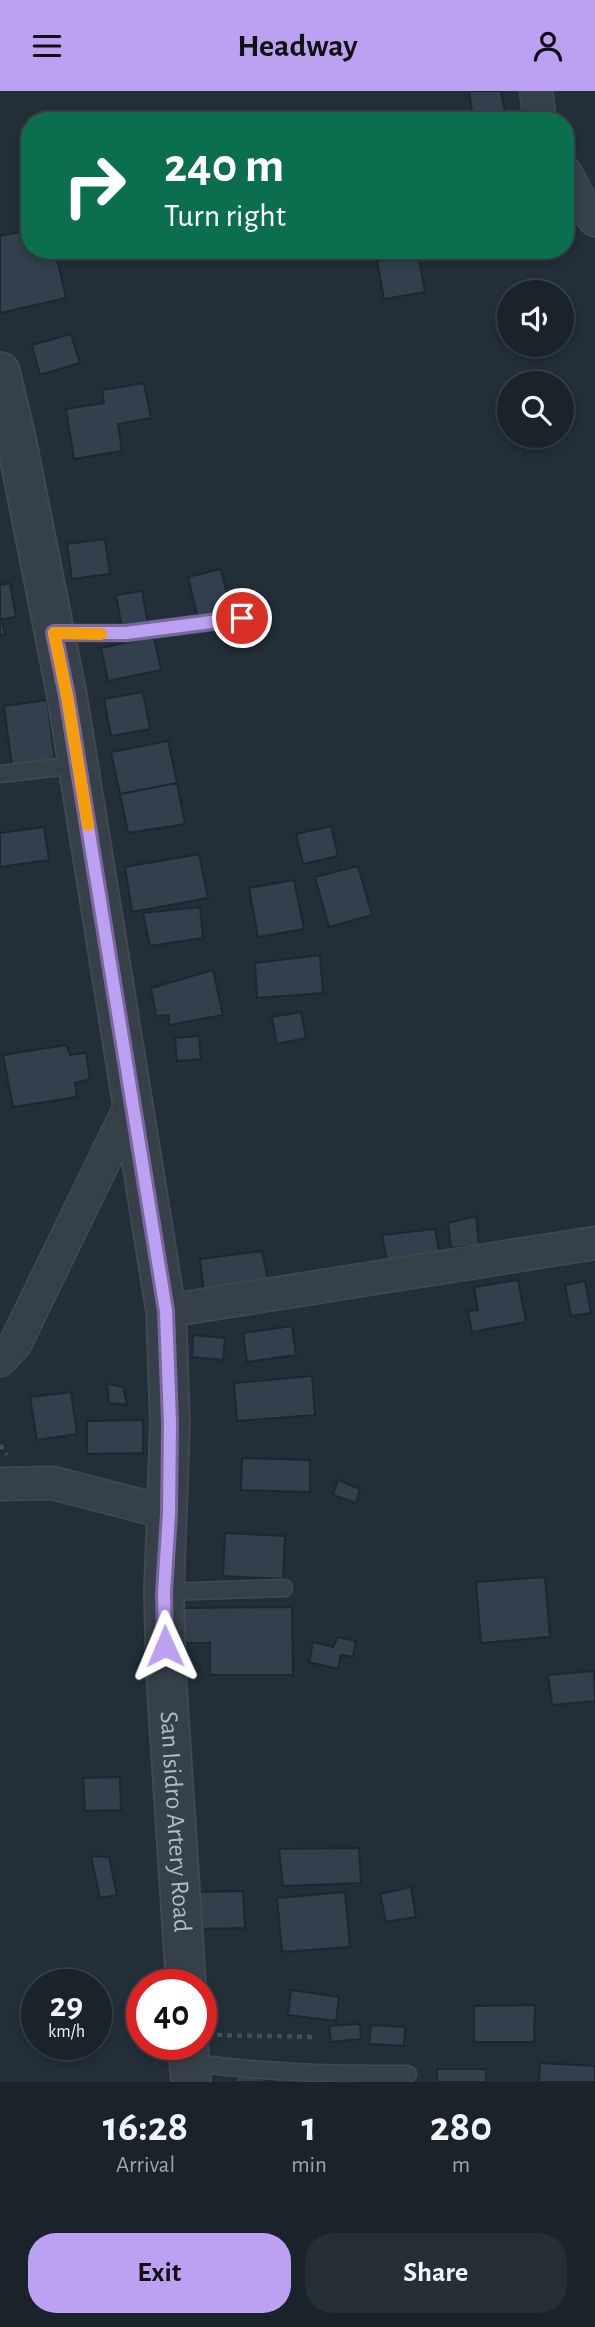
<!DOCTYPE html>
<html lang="en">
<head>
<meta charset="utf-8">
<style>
  :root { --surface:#1a222a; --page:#272f36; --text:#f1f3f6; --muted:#9fa4a8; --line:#383f47; --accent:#bca0f2 }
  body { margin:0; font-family:"Alegreya Sans",sans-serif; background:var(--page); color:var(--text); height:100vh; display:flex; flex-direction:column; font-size:26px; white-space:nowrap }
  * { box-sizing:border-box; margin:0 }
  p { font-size:23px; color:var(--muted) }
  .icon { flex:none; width:38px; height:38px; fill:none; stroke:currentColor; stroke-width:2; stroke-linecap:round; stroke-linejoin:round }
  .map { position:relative; height:1991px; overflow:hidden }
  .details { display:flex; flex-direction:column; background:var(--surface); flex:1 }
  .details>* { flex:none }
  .banner { position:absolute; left:21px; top:21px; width:553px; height:147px; border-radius:28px; box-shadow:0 4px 10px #0003,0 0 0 2px var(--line); background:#0b6e4f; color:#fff; overflow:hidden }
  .buttons { position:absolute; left:497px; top:189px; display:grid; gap:14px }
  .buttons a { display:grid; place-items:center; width:77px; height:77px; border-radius:50%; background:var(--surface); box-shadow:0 4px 10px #0003,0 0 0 2px var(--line); font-size:35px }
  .speed { position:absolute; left:21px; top:1878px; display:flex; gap:14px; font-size:35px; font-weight:700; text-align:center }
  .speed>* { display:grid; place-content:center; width:91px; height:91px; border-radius:50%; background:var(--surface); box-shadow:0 4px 10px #0003,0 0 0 2px var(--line); line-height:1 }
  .speed small { font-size:18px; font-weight:400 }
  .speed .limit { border:10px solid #d22; background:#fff; color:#111 }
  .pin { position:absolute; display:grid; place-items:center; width:60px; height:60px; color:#fff; margin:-30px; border:4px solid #fff; border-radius:50%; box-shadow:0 2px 7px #0007 }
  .me { position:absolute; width:77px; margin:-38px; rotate:359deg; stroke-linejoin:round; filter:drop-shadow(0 0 5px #0008) }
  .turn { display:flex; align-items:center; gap:24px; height:147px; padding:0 28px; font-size:32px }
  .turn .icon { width:91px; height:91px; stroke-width:2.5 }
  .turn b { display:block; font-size:49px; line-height:60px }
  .eta { display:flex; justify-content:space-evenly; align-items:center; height:119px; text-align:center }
  .eta b { font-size:42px; font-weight:700; line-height:49px }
  .action { display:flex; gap:14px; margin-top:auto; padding:14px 28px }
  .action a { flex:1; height:80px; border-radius:28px; background:var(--accent); color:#111; font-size:28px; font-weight:700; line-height:80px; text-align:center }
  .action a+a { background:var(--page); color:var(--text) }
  header { display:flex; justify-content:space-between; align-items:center; height:91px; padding:0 28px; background:var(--accent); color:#111; font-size:32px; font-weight:700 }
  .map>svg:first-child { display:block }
</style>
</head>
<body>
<header><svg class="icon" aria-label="menu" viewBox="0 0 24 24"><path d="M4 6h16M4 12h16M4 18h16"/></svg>Headway<svg class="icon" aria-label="person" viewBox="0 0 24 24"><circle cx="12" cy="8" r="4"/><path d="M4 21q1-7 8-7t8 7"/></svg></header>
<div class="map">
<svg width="595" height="1991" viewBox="0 0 595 1991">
  <rect width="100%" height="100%" fill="#222e38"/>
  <!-- building -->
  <path fill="#31404c" stroke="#1d2730" stroke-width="2" d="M469,0H501L505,22L473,27Z
    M30,139V159H55L66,207L0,222V145Z
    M418,163L425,201L384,208L377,170Z
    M71,243L80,272L40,284L32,254Z
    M144,292L151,327L118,333L122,360L74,368L66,318L104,312L102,299Z
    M105,448L110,483L72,488L67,453Z
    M221,478L231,520L198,528L188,486Z
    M10,492L16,526L2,528L5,544H0V494Z
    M142,500L148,532L122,537L116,504Z
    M154,546L161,579L108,590L101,557Z
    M143,601L150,638L111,645L104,608Z
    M47,609L55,669L12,675L4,615Z
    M168,650L177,692L120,703L111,661Z
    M177,692L185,733L128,742L120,703Z
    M331,735L338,765L303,773L296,743Z
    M44,736L49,769L0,776V742Z
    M199,763L208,807L132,821L125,776Z
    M358,775L372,824L329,836L315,786Z
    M294,789L304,838L258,846L249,797Z
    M200,816L203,847L150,855L143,822Z
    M320,864L323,902L257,907L255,872Z
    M213,879L223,924L169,934V924L156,925L151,897Z
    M301,921L306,947L277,953L272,926Z
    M199,945L201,968L177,970L175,947Z
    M66,954L70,964L86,962L90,988L75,992L77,1006L13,1016L3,964Z
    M476,1125L479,1154L451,1157L448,1132Z
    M435,1138L440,1165L387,1170L382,1144Z
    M262,1160L269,1194L204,1202L200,1168Z
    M518,1189L526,1231L472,1241L468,1220L478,1219L474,1196Z
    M585,1190L591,1222L571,1225L565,1194Z
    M292,1235L296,1264L247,1271L243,1242Z
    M193,1244L225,1247L223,1269L192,1266Z
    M312,1285L315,1324L237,1330L234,1292Z
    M107,1293L123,1296L127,1314L109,1312Z
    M71,1301L77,1343L37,1349L30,1306Z
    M143,1329V1362L87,1363V1330Z
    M242,1367L310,1369V1401L241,1399Z
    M338,1389L360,1398L356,1412L333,1404Z
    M225,1442L285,1445L283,1488L223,1485Z
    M545,1486L550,1546L481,1552L476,1491Z
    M292,1516L293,1584H210V1552H183V1517Z
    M338,1546L356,1550L353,1566L341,1564L338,1578L309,1571L313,1551L333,1556Z
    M594,1580L595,1610L552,1614L548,1584Z
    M120,1686L121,1719L85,1720L83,1687Z
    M359,1757L361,1792L283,1795L279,1758Z
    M91,1765L109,1766L117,1804L100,1807Z
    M411,1796L416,1826L386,1831L380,1803Z
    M243,1800L245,1837L199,1838L197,1801Z
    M345,1801L350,1856L282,1861L277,1807Z
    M291,1899L339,1906L336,1930L288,1924Z
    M535,1914L534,1951H474V1915Z
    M360,1933L361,1948L331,1951L329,1935Z
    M371,1934L405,1936L404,1955L369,1953Z
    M540,1972L595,1975V1991H539Z
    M437,1978H486V1991H437Z
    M236,1983L277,1991H235Z"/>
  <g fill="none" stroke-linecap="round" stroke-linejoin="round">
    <!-- service casing -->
    <g stroke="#3f4952" stroke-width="19">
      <path id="service" d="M54,542H126L242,527
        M0,683L78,674
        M164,1501L284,1497
        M189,1971C262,1982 335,1983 408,1983"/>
    </g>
    <!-- minor casing -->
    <g stroke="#3f4952" stroke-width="35">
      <path id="minor" d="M536,0L540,30
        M565,81L581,111L595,129
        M166,1220L595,1152
        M0,1269L15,1253L132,1012
        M0,1393L53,1392L169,1422"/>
    </g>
    <!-- tertiary casing -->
    <g stroke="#3f4952" stroke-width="42">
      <g id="tertiary">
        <path id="s1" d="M0,281L16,348L67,605L166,1220L170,1332L164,1501L166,1582L186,1894"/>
        <path d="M188,1953L191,1991"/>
      </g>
    </g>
    <!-- path -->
    <path stroke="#3d5251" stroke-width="4.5" stroke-dasharray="5 5" stroke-linecap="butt" d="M0,1354L7,1364
      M217,1944L314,1946"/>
    <!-- service -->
    <use href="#service" stroke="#364049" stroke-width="16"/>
    <!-- minor -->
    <use href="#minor" stroke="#364049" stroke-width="32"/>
    <!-- tertiary -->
    <use href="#tertiary" stroke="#364049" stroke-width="38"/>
  </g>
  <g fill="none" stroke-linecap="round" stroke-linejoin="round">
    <!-- route casing -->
    <g stroke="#7a689d" stroke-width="18">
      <path id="route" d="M165,1555L164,1502L169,1422L170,1332L166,1220L67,605L54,542H126L242,527"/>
    </g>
    <!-- route -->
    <use href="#route" stroke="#bca0f2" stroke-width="12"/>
    <!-- slow -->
    <path stroke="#f59e0b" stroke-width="12" d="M88,734L67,605L54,542L101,543"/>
  </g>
  <g text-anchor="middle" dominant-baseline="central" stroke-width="7" stroke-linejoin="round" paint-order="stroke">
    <!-- street labels -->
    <g font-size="26" fill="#b1bbc5" stroke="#1b252d">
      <text stroke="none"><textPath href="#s1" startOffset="1465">San Isidro Artery Road</textPath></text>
    </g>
  </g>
</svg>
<div class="buttons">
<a><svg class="icon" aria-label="sound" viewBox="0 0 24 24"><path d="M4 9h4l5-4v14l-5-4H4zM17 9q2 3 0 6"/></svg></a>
<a><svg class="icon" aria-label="search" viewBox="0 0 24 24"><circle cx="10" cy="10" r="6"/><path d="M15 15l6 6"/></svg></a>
</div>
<div class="speed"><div>29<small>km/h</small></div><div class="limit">40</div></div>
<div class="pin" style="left:242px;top:527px;background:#d93025"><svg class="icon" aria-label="arrive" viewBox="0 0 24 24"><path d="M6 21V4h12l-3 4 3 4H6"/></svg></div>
<svg class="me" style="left:165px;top:1555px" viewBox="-20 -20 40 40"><path d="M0-17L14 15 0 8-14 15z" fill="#bca0f2" stroke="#fff" stroke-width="4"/></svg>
<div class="banner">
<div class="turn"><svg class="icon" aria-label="right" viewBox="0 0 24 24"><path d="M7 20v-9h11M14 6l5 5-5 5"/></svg><div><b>240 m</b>Turn right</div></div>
</div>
</div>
<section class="details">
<div class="eta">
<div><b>16:28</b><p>Arrival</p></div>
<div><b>1</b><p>min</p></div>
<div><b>280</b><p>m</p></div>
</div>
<div class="action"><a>Exit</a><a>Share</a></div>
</section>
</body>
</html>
